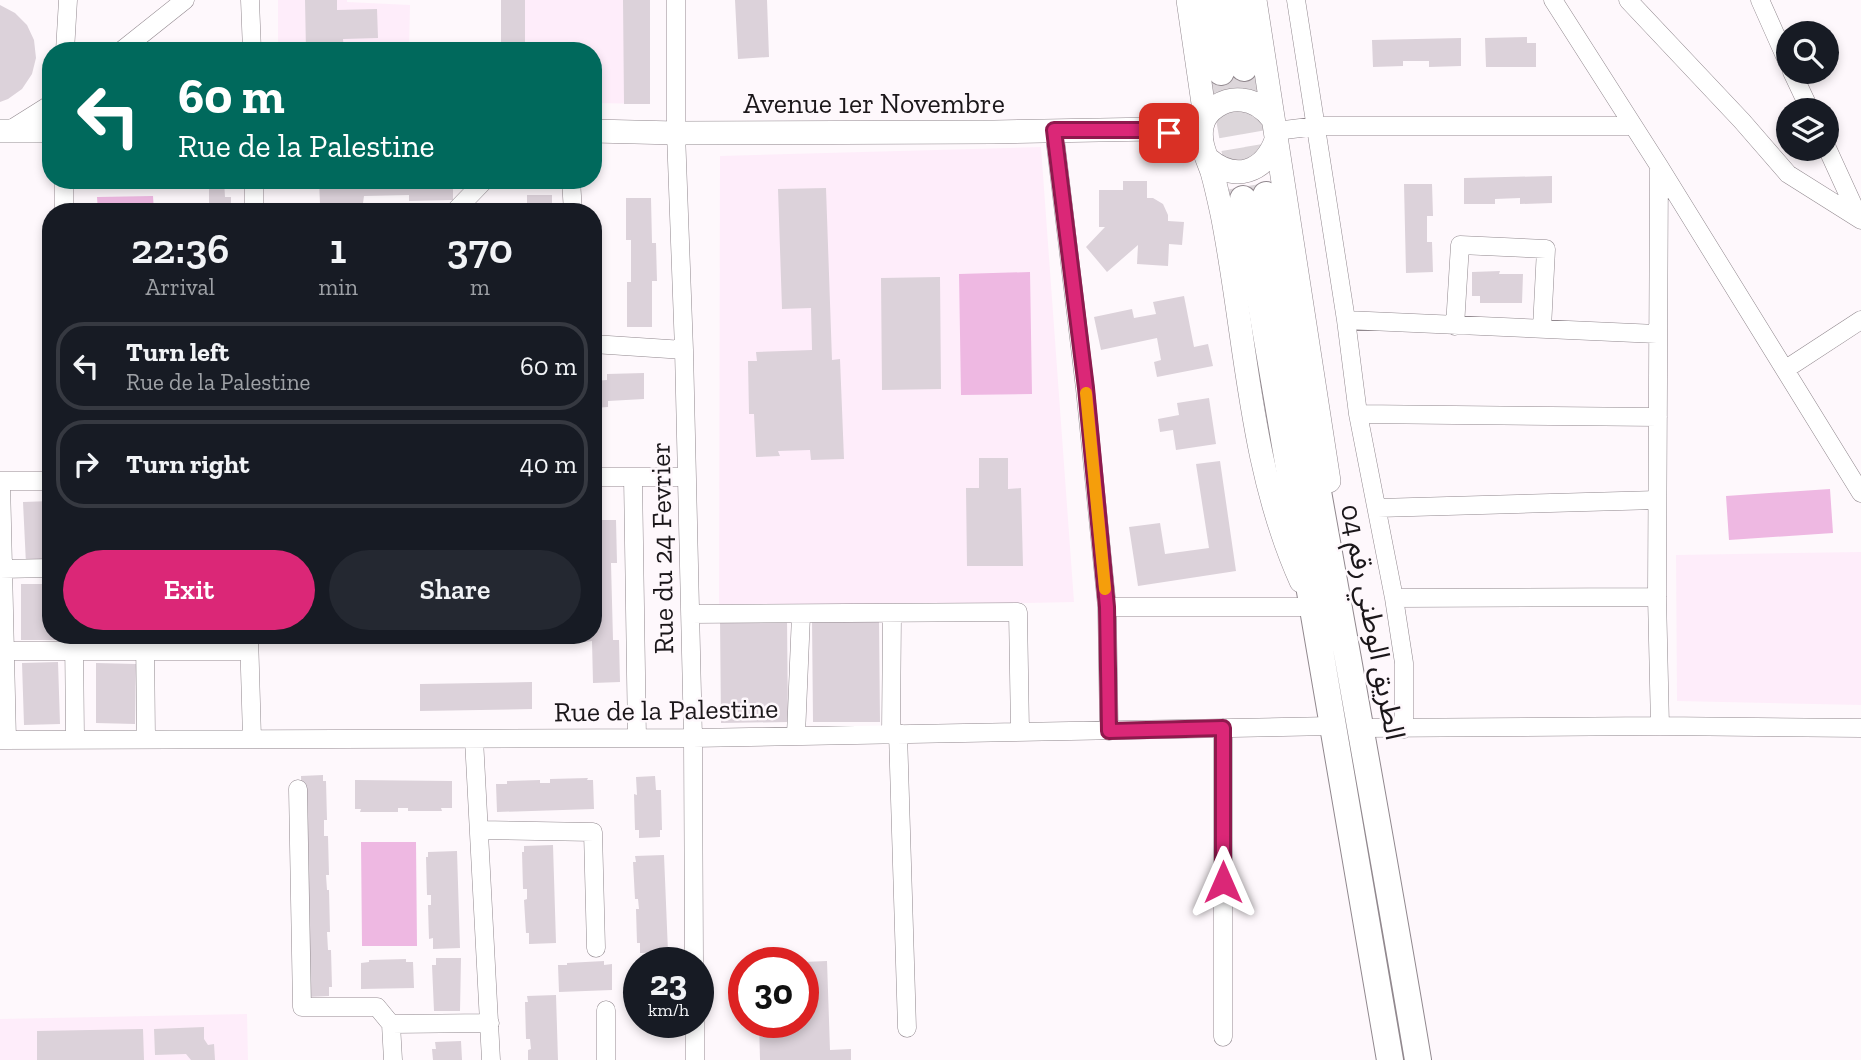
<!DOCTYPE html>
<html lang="en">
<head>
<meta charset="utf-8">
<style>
  :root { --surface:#171b24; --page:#242831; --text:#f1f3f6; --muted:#9ea1a6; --line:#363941; --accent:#db2777 }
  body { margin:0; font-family:"Zilla Slab","Noto Sans Arabic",serif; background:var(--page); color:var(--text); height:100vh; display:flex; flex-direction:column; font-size:26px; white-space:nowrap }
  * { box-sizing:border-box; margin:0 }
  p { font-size:23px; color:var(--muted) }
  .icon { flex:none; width:38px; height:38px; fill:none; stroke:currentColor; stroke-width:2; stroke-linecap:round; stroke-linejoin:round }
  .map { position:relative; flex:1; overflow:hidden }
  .panel { position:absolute; left:42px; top:203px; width:560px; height:441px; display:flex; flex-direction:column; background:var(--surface); border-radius:28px; box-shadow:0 4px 10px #0003 }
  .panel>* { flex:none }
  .top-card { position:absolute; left:42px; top:42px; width:560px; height:147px; border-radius:28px; box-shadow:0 4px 10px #0003; background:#00695c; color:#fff; overflow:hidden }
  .controls { position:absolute; left:1776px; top:21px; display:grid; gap:14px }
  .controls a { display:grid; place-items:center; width:63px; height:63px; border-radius:50%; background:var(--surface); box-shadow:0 4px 10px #0003; font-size:35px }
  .speed { position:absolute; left:623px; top:947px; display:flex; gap:14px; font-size:35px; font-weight:700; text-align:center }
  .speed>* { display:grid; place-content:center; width:91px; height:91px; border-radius:50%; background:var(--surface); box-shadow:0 4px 10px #0003; line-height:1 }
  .speed small { font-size:18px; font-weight:400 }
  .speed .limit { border:10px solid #d22; background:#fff; color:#111 }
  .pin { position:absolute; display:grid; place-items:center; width:60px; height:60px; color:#fff; margin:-30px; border-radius:14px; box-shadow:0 4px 10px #0006 }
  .me { position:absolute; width:77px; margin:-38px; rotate:0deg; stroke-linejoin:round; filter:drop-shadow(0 0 5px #0008) }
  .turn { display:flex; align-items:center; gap:24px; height:147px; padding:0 21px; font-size:32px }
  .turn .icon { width:91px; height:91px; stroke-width:2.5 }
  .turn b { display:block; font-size:49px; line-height:60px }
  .eta { display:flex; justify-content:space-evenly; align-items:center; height:119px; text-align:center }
  .eta b { font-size:42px; font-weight:600; line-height:49px }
  .primary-button { display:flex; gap:14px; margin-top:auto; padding:14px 21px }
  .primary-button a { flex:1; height:80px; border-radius:42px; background:var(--accent); color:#fff; font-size:28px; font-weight:600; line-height:80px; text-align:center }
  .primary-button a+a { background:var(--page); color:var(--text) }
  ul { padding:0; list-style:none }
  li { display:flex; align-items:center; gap:21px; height:88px; margin:0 14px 10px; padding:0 7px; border:4px solid var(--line); border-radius:28px }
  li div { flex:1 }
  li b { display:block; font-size:26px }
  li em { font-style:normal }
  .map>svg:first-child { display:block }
</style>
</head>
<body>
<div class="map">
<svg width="1861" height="1060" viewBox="0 0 1861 1060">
  <rect width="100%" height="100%" fill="#fef8fc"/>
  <!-- built -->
  <path fill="#feedfa" d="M278,0H347V2L410,5L409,51H278Z
    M501,0H650V104L593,103V51H501Z
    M1041,147L1074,602L719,609L720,156Z
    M1861,552V705L1677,701L1676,555Z
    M247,1014L248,1060H0V1019Z"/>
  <!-- green -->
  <path fill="#eeb8e2" d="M153,196L154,212H98L97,197Z
    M1030,272L1032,394L961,395L959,274Z
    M1830,489L1833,533L1729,540L1726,496Z
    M361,842H416L417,946H362Z"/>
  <!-- building -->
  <path fill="#dcd2da" d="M305,0H337V10L377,9L378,38L343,39L344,51H306Z
    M501,0H525V51H501Z
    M623,0H650V104H624Z
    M735,0H767L769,57L738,59Z
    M0,5L15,13L27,25L34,40L36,58L32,74L22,89L8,99L0,102Z
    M1527,37V43H1536V67H1486L1485,38Z
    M1461,38V66L1429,67V61H1403V66L1373,67L1372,40Z
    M1552,176V203L1520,204V198L1495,199V204H1464V178Z
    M209,180H224L225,197H231V212H209Z
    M319,180H453V200L409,201V195L364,196L363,203L320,204Z
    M1123,181H1147V198H1153L1163,204L1168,215V221L1184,222L1182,245L1169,244L1168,266L1137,264L1138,245L1107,272L1086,247L1105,227H1099V190H1123Z
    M1404,184H1432L1433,216H1427V242H1432L1433,272L1406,273Z
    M826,188L832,360L840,359L844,459L811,460L810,450L778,451L780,456L756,457L754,414H749L748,361H757L756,352L812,350L811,308L782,309L778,189Z
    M527,195H552V212H527Z
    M626,198H651L652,243H656L657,281H652V327H627V282H631V240H626Z
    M1500,271L1499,274H1523L1522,303H1480V296H1472V272Z
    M940,277L941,389L882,390L881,278Z
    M1184,296L1194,347L1208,344L1213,366L1157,377L1154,362L1161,360L1157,338L1101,350L1094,317L1132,309L1134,318L1156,314L1153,302Z
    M644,373V399L608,401V407L593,408V381L607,380V374Z
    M1209,398L1216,444L1176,450L1173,430L1160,432L1158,419L1179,415L1177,403Z
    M979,458H1008V489L1021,488L1023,566H967L966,488H979Z
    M1220,461L1236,571L1138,586L1129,527L1160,523L1165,554L1209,548L1196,464Z
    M51,501V563L26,564L23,502Z
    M593,520H616L617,563H611L613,640H619L620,682L593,683L592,641L585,642V635H593Z
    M21,584H51V635H59V640H21Z
    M787,618L788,722L721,723L720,619Z
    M879,618L880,722H813L812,619Z
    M100,635H136L137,640L101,641Z
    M58,662L60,724L24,725L22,663Z
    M96,663L136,664L135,724L96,723Z
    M532,682V709L420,711V684Z
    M323,775V781H326L327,820H324V836H328L329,875H326L327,890H329L330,932H327L328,950H331L332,987H329V996L307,997L301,776Z
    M655,776L656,790H661L662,830H660V837L639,838V830H635L634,794L637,795L636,777Z
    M588,778L587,780H593L594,809L497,812L496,784H507V781L540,780V783H550V779Z
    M355,780L452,781V808H441L442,811H408V808H398V812H360L361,809H355Z
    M553,845L556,943L529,944V933H526L524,900L527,899V889H523L522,852H524V846Z
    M457,851L460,948L433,949V938L429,939L428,905H431V895H427L426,857H428V852Z
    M664,855L668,952L640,953V943H637L636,909H639L638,899H635L633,862H636L635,856Z
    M436,958H461L460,1011H434L432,965H436Z
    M406,959V962H413L414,988L361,989V963L369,962V960Z
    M604,961V965L612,964V990L559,992L558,965H567V963Z
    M827,961L830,1050L851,1049V1060H760L759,1022H803V962Z
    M556,995L558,1060H528V1050L531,1049L530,1039H526L525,1002H528L527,996Z
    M647,1022H668V1028L647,1029Z
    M204,1027V1039L208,1045L214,1044L215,1060H191L186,1054L155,1055L154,1029Z
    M143,1029L144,1060H37V1031Z
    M461,1041L462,1060H433L432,1049H436L435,1042Z"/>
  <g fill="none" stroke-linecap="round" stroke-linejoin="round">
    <!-- highway-tunnel -->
    <path stroke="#dcd6da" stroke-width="26" stroke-dasharray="26 13" stroke-linecap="butt" d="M1244,68L1266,195
      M1221,72L1243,199"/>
    <!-- minor casing -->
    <g stroke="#91888e" stroke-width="19">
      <path id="minor" d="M250,0L252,51
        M676,0V133L684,350L693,738L694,962
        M1296,0L1346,320L1358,414L1394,598L1404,663V729
        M1553,0L1659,166L1861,493
        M1628,0L1742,121L1788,174L1861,220
        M1760,0L1788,63
        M65,51L68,0
        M121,51L185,0
        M1792,72L1810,110
        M1054,130L1085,388L1107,607L1109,731
        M8,131L51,104
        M1276,131L1317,126H1632
        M1827,148L1859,218
        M1659,166L1657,597L1660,726
        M64,180V212
        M254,180V212
        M571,180L573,212
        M454,212L485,180
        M1346,320L1657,334
        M1455,326L1460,245L1546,249L1542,328
        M593,344L684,350
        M1786,369L1861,320
        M1358,414L1658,417
        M593,477H686
        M633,477L637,738
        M0,481H51
        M1,481L7,740
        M1378,508L1657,500
        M0,569L51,568
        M1394,598L1657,597
        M1107,607H1313
        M690,614L1018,612L1020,731
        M74,635L75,739
        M145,635L146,739
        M249,635L252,738
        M0,651H248
        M1360,728L1660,726L1861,728
        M891,733L892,614
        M898,733L907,1028
        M796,735L801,615
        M474,739L491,1060
        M0,740L693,738L1332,726
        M298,789L302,1007H377L391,1024L490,1023
        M480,830L593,832L596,948
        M695,1022V1060
        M391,1024L393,1060
        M1223,1037V728
        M606,1060V1010"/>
    </g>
    <!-- major casing -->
    <g stroke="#91888e" stroke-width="24">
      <path id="major" d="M1188,0L1205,117
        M1255,0L1329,481
        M1272,118C1264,108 1255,101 1242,100C1225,98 1205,109 1202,127C1199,144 1207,157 1212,172C1216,186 1219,200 1222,214C1246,335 1249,466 1301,581
        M0,131H51
        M593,131L676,133L994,132L1155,129L1203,120
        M1208,159C1235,182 1264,173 1276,140"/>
    </g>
    <!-- highway casing -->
    <g stroke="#91888e" stroke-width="28">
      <path id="highway" d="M1210,0L1221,72
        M1233,0L1244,68
        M1266,195C1315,484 1370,771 1418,1060
        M1243,199C1290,486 1340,773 1390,1060"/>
    </g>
    <!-- minor -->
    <use href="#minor" stroke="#fff" stroke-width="18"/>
    <!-- major -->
    <use href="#major" stroke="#fff" stroke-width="23"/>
    <!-- highway -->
    <use href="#highway" stroke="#fff" stroke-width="26"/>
  </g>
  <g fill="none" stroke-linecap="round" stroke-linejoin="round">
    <!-- route casing -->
    <g stroke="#8e194d" stroke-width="18">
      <path id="route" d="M1169,133L1155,130H1054L1086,388L1107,607L1109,731L1223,728V882"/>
    </g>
    <!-- route -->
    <use href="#route" stroke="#db2777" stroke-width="12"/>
    <!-- slow -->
    <path stroke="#f59e0b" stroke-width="12" d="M1086,393L1105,589"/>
  </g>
  <g text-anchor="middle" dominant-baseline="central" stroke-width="5" stroke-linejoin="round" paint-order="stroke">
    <!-- street labels -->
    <g font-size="28" fill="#1b171a" stroke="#fef8fc">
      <text x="874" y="103">Avenue 1er Novembre</text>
      <text transform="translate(662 548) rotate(-91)">Rue du 24 Fevrier</text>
      <text transform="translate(1373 622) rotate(79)">الطريق الوطني رقم 04</text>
      <text transform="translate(666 710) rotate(-1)">Rue de la Palestine</text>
    </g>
  </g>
</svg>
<div class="controls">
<a><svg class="icon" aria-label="search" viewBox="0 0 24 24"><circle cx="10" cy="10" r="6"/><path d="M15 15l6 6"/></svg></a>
<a><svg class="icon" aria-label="layers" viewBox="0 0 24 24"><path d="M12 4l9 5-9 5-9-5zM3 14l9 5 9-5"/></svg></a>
</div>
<div class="speed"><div>23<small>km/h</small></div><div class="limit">30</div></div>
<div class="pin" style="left:1169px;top:133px;background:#d93025"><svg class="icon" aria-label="arrive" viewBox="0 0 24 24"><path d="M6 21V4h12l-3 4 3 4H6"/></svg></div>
<svg class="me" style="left:1223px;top:882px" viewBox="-20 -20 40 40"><path d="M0-17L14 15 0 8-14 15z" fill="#db2777" stroke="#fff" stroke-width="4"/></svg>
<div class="top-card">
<div class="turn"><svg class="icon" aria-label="left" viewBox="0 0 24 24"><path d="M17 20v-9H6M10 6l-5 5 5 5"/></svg><div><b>60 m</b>Rue de la Palestine</div></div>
</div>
<section class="panel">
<div class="eta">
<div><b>22:36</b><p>Arrival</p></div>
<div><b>1</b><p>min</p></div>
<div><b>370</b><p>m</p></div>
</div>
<ul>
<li><svg class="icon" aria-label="left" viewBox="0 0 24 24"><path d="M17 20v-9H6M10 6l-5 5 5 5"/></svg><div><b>Turn left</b><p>Rue de la Palestine</p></div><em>60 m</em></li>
<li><svg class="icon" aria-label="right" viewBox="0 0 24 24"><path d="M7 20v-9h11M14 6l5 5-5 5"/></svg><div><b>Turn right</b></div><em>40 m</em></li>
</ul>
<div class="primary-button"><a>Exit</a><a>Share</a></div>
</section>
</div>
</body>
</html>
